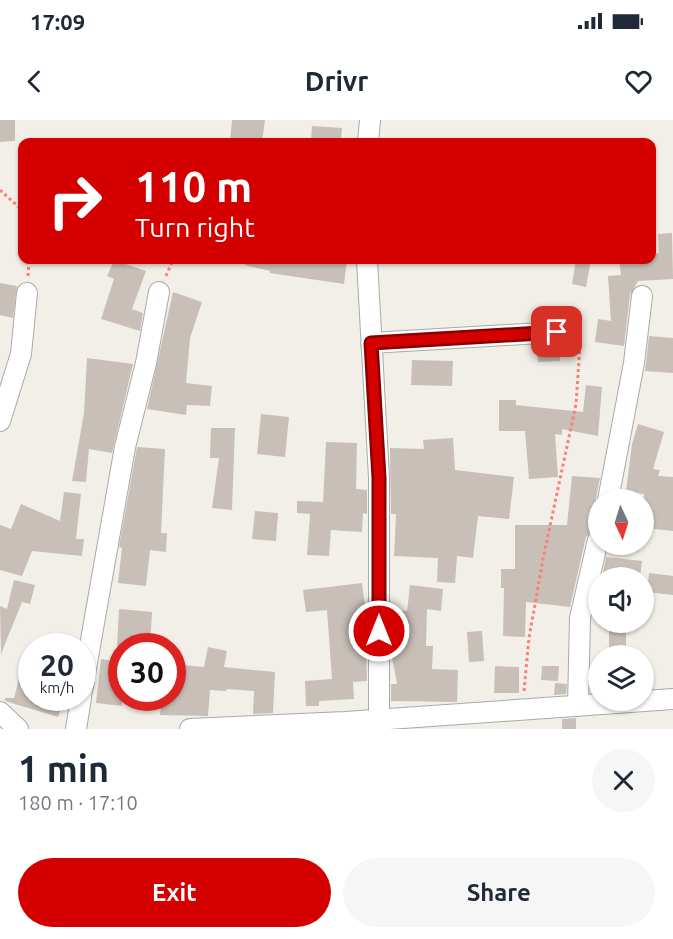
<!DOCTYPE html>
<html lang="en">
<head>
<meta charset="utf-8">
<style>
  :root { --surface:#fff; --page:#f6f6f7; --text:#1f2937; --muted:#747a83; --accent:#d40000 }
  body { margin:0; font-family:Ubuntu,sans-serif; background:var(--page); color:var(--text); height:100vh; display:flex; flex-direction:column; font-size:22px; white-space:nowrap }
  * { box-sizing:border-box; margin:0 }
  p { font-size:20px; color:var(--muted) }
  .icon { flex:none; width:33px; height:33px; fill:none; stroke:currentColor; stroke-width:2; stroke-linecap:round; stroke-linejoin:round }
  .map { position:relative; height:609px; overflow:hidden }
  .details { display:flex; flex-direction:column; background:var(--surface); flex:1 }
  .details>* { flex:none }
  .hud { position:absolute; left:18px; top:18px; width:638px; height:126px; border-radius:12px; box-shadow:0 2px 4px #0004; background:#d40000; color:#fff; overflow:hidden }
  .needle { width:39px; rotate:176deg }
  .buttons { position:absolute; left:588px; top:369px; display:grid; gap:12px }
  .buttons a { display:grid; place-items:center; width:66px; height:66px; border-radius:50%; background:var(--surface); box-shadow:0 2px 4px #0004; font-size:30px }
  .speed { position:absolute; left:18px; top:513px; display:flex; gap:12px; font-size:30px; font-weight:700; text-align:center }
  .speed>* { display:grid; place-content:center; width:78px; height:78px; border-radius:50%; background:var(--surface); box-shadow:0 2px 4px #0004; line-height:1 }
  .speed small { font-size:15px; font-weight:400 }
  .speed .limit { border:9px solid #d22; background:#fff; color:#111 }
  .pin { position:absolute; display:grid; place-items:center; width:51px; height:51px; color:#fff; margin:-26px; border-radius:12px; box-shadow:0 3px 9px #0006 }
  .me { position:absolute; width:66px; margin:-33px; rotate:0deg; stroke-linejoin:round; filter:drop-shadow(0 0 4px #0008) }
  .turn { display:flex; align-items:center; gap:21px; height:126px; padding:0 18px; font-size:27px }
  .turn .icon { width:78px; height:78px; stroke-width:2.5 }
  .turn b { display:block; font-size:42px; line-height:51px }
  .round { display:grid; place-items:center; flex:none; width:63px; height:63px; border-radius:32px; background:var(--page) }
  .headline { display:flex; align-items:center; justify-content:space-between; height:102px; padding:0 18px }
  h1 { font-size:36px; font-weight:700; line-height:45px }
  .action { display:flex; gap:12px; margin-top:auto; padding:12px 18px }
  .action a { flex:1; height:69px; border-radius:36px; background:var(--accent); color:#fff; font-size:24px; font-weight:700; line-height:69px; text-align:center }
  .action a+a { background:var(--page); color:var(--text) }
  .status { display:flex; justify-content:space-between; align-items:center; height:42px; padding:0 30px; background:var(--surface); direction:ltr }
  .status svg { height:16px; fill:currentColor }
  header { display:flex; justify-content:space-between; align-items:center; height:78px; padding:0 18px; background:var(--surface); font-size:27px; font-weight:700 }
  .map>svg:first-child { display:block }
</style>
</head>
<body>
<div class="status"><b>17:09</b><svg viewBox="0 0 49 12"><path d="M0 12V9h3v3zM5 12V6h3v6zM10 12V3h3v9zM15 12V0h3v12zM26 1h20v11H26zM47 4h2v5h-2z"/></svg></div>
<header><svg class="icon" aria-label="back" viewBox="0 0 24 24"><path d="M15 5l-7 7 7 7"/></svg>Drivr<svg class="icon" aria-label="heart" viewBox="0 0 24 24"><path d="M12 20l-8-8c-3-5 5-10 8-4 3-6 11-1 8 4z"/></svg></header>
<div class="map">
<svg width="673" height="609" viewBox="0 0 673 609">
  <rect width="100%" height="100%" fill="#f2efe9"/>
  <!-- building -->
  <path fill="#c7bfb8" d="M0,0H15V21L0,22Z
    M232,0H265L262,22H230Z
    M312,6L342,8L341,22L311,21Z
    M672,113L673,159L638,161L630,175L624,226L595,222L598,199L611,201L608,156L621,155L619,140H651V134L659,133L658,114Z
    M114,140L146,151L132,189L143,193L140,211L101,199L114,159L107,156Z
    M245,140H347L344,164L270,153V151L245,145Z
    M576,140H591L586,167L572,164Z
    M0,163L17,166L13,198L0,195Z
    M173,172L202,182L190,218L186,263L212,266L210,286L187,285L186,295L147,289Z
    M649,216L673,218V253L645,251Z
    M559,224L560,241L538,242L537,225Z
    M87,238L133,244L112,333L89,329L86,362L72,361L84,293Z
    M412,240L453,241L452,266L411,265Z
    M586,265L602,267L598,316L562,309V315L555,314L558,357L529,359L525,311H499V280H516V285L583,292Z
    M261,294L289,297L285,337L257,334Z
    M638,304L664,312L653,349L660,350L658,356L673,357V411L644,408V374L626,371L632,324Z
    M211,308H235L232,390L212,388L219,338H210Z
    M453,318L455,350L514,357L509,399L478,396L473,438L457,436L455,463L437,462L438,438L394,436L396,394H391L390,334V328L424,329L423,320Z
    M326,322L357,323L356,369L367,370V394L363,393L362,412L331,410L329,436L307,435L310,394L297,393V381L323,382Z
    M137,327L165,329L161,413H167L166,432L150,430L146,466L118,463L122,428L119,427Z
    M572,356L600,358L596,378L598,390L594,389V409L586,417L570,487L526,482L525,517L503,516L504,468H501V449H515V405H567Z
    M64,372L81,374L76,419H84L82,436L32,431L22,456L0,450V405L11,409L21,384L60,401Z
    M255,391L278,393L276,421L252,419Z
    M606,437L642,441L640,458H602Z
    M649,453L673,456V475L647,472Z
    M14,460L35,465L30,484L22,482L1,534L0,486L7,489Z
    M362,463L365,486L361,487L366,522L367,561L353,562L354,579L319,581V586H306L305,561L332,559L327,490L306,492L303,470Z
    M410,465L443,469L441,491L427,489L426,526H433L432,549L458,550L457,582L391,581V564H397L391,532L393,490L407,491Z
    M119,489L152,492L150,526H117Z
    M609,510L626,511V532L609,531Z
    M482,511L484,541L469,542L467,512Z
    M208,527L227,531L224,547L275,552L273,593L253,594L254,571L227,569L226,571L210,570L208,596L160,595L162,578H172V544L204,547Z
    M101,539L122,542V586L96,583Z
    M495,546L519,547V573H494Z
    M542,546H559L558,561L541,560Z
    M20,555L32,558V578H64L58,597L5,581V578H14Z
    M555,563L567,564L566,574L554,575Z
    M576,598V609H562V599Z"/>
  <g fill="none" stroke-linecap="round" stroke-linejoin="round">
    <!-- minor casing -->
    <g stroke="#a9a9a9" stroke-width="22">
      <path id="minor" d="M368,22L370,0
        M367,140L379,358V598
        M371,223L557,212
        M0,301L21,234L27,173
        M608,380L634,243L642,176
        M82,571L125,327L146,243L159,172
        M578,586L580,498L598,420
        M0,592L18,609
        M76,609L81,578
        M190,609L346,602L673,579"/>
    </g>
    <!-- path -->
    <path stroke="#fa8072" stroke-width="3" stroke-dasharray="3 3" stroke-linecap="butt" d="M0,70L22,90
      M28,156L29,140
      M166,156L173,140
      M524,571L529,518L543,439L576,284L580,226L572,221"/>
    <!-- minor -->
    <use href="#minor" stroke="#fff" stroke-width="20"/>
  </g>
  <g fill="none" stroke-linecap="round" stroke-linejoin="round">
    <!-- route casing -->
    <g stroke="#8a0000" stroke-width="15">
      <path id="route" d="M379,511V358L371,223L557,212"/>
    </g>
    <!-- route -->
    <use href="#route" stroke="#d40000" stroke-width="10"/>
  </g>
</svg>
<div class="buttons">
<a><svg class="needle" viewBox="-14 -14 28 28"><path d="M0-13l5 13h-10z" fill="#e53935"/><path d="M0 13l5-13h-10z" fill="#747a83"/></svg></a>
<a><svg class="icon" aria-label="sound" viewBox="0 0 24 24"><path d="M4 9h4l5-4v14l-5-4H4zM17 9q2 3 0 6"/></svg></a>
<a><svg class="icon" aria-label="layers" viewBox="0 0 24 24"><path d="M12 4l9 5-9 5-9-5zM3 14l9 5 9-5"/></svg></a>
</div>
<div class="speed"><div>20<small>km/h</small></div><div class="limit">30</div></div>
<div class="pin" style="left:557px;top:212px;background:#d93025"><svg class="icon" aria-label="arrive" viewBox="0 0 24 24"><path d="M6 21V4h12l-3 4 3 4H6"/></svg></div>
<svg class="me" style="left:379px;top:511px" viewBox="-20 -20 40 40"><circle r="17" fill="#d40000" stroke="#fff" stroke-width="3"/><path d="M0-11L8 9 0 5-8 9z" fill="#fff"/></svg>
<div class="hud">
<div class="turn"><svg class="icon" aria-label="right" viewBox="0 0 24 24"><path d="M7 20v-9h11M14 6l5 5-5 5"/></svg><div><b>110 m</b>Turn right</div></div>
</div>
</div>
<section class="details">
<div class="headline"><div><h1>1 min</h1><p>180 m · 17:10</p></div><a class="round"><svg class="icon" aria-label="close" viewBox="0 0 24 24"><path d="M6 6l12 12M18 6L6 18"/></svg></a></div>
<div class="action"><a>Exit</a><a>Share</a></div>
</section>
</body>
</html>
